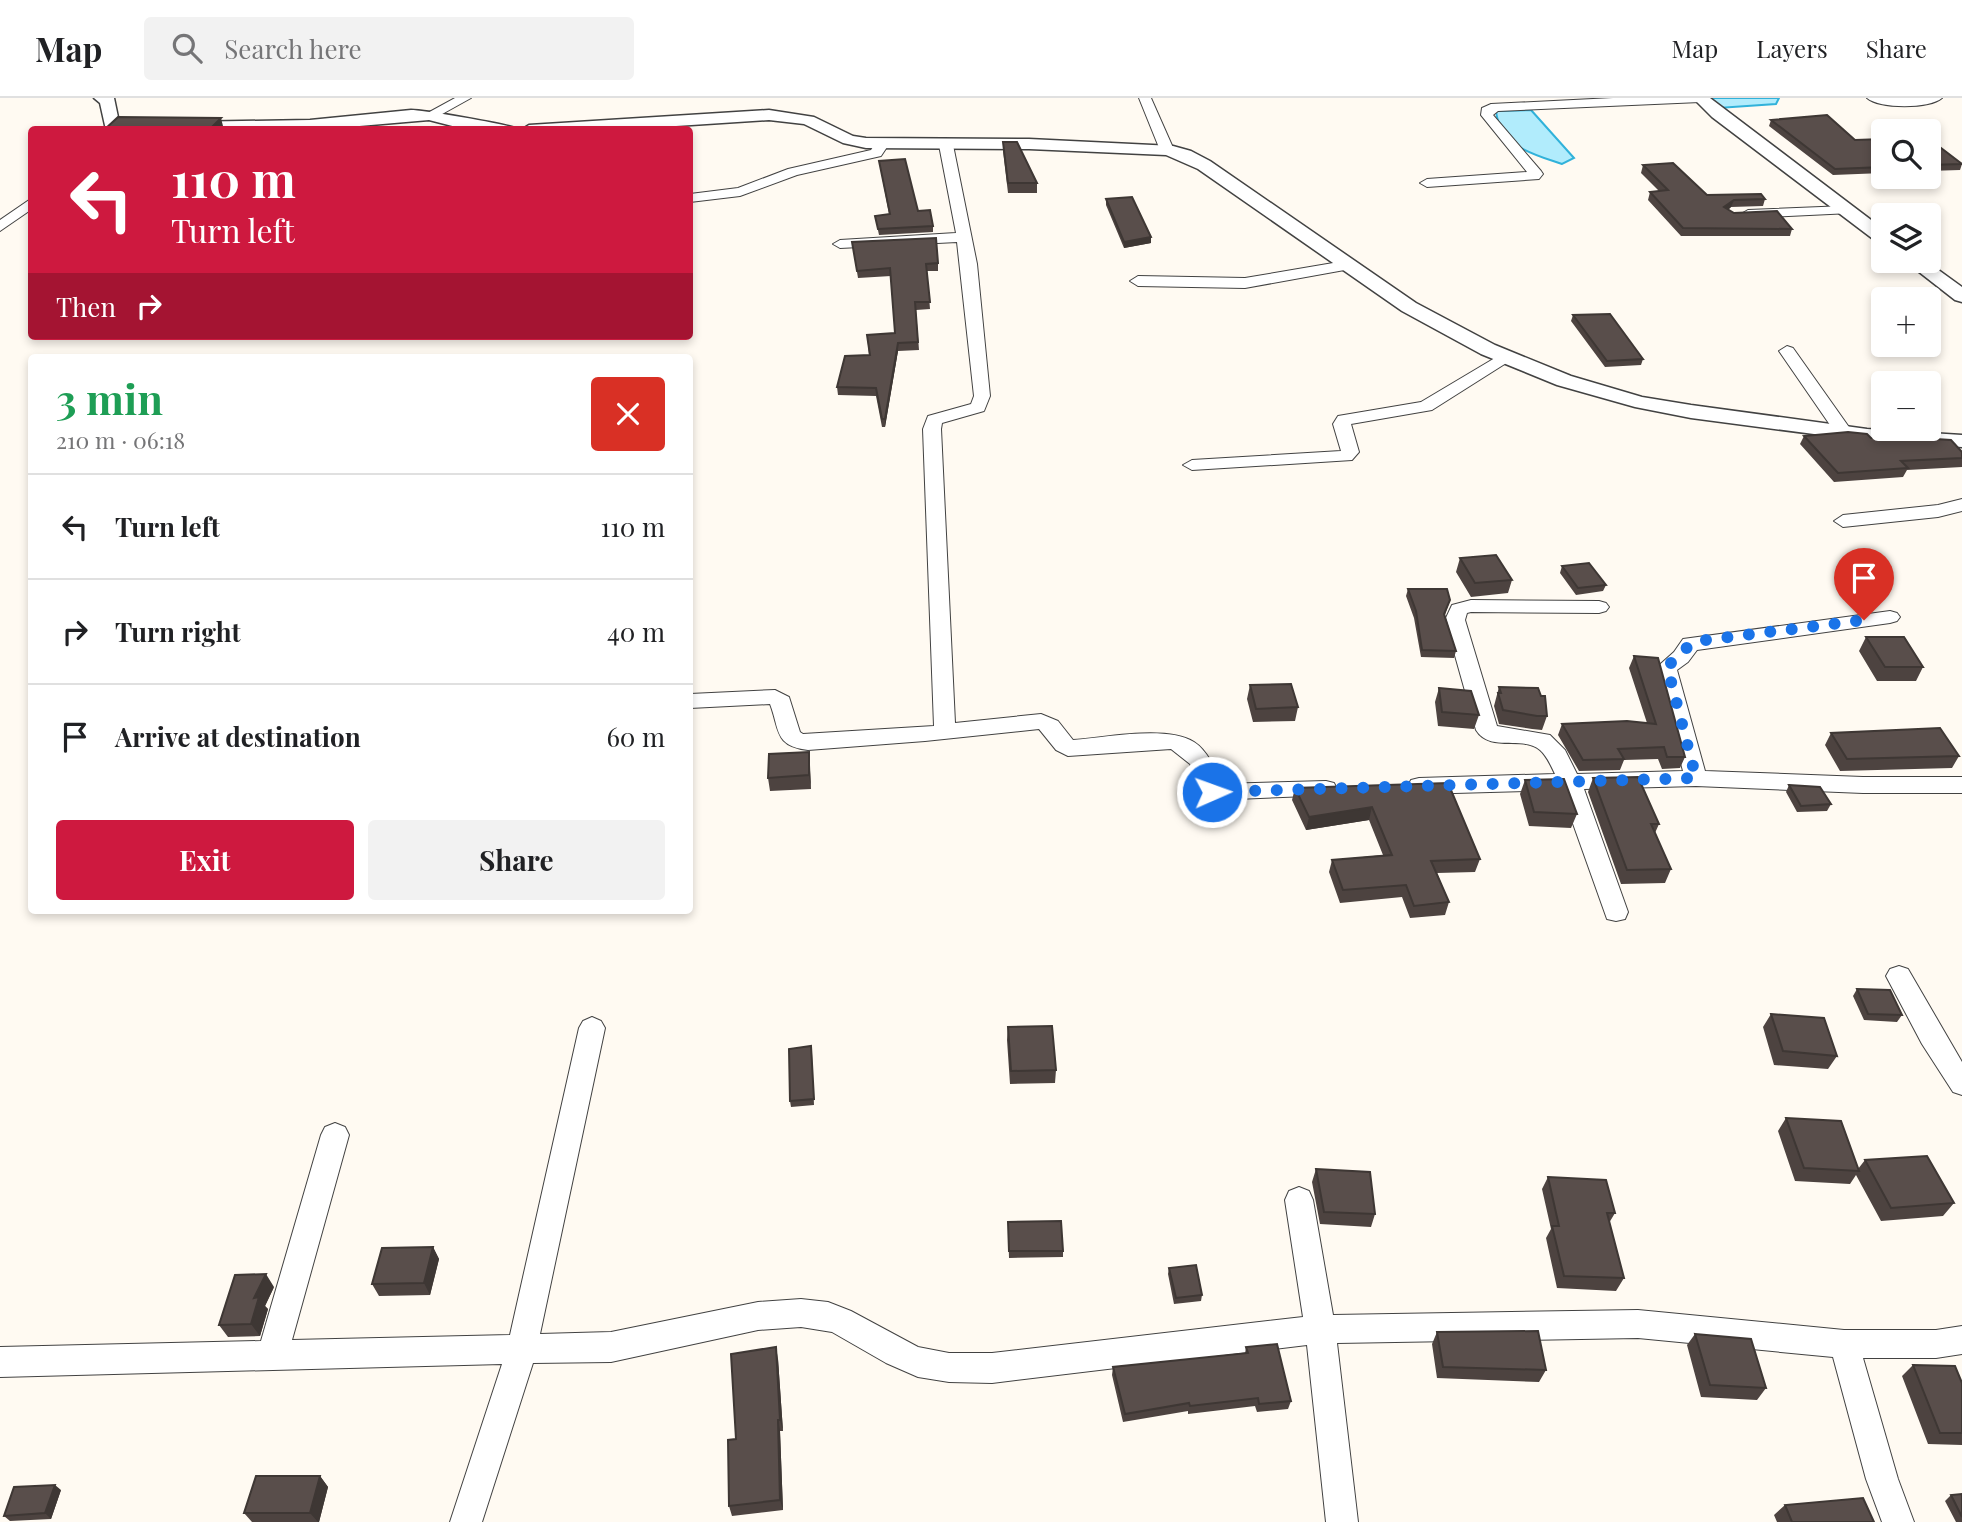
<!DOCTYPE html>
<html lang="en">
<head>
<meta charset="utf-8">
<style>
  :root { --surface:#fff; --page:#f2f2f2; --text:#202124; --muted:#757577; --line:#e0e0e0; --accent:#ce193f }
  body { margin:0; font-family:"Playfair Display",serif; background:var(--page); color:var(--text); height:100vh; display:flex; flex-direction:column; font-size:26px; white-space:nowrap }
  * { box-sizing:border-box; margin:0 }
  p { font-size:23px; color:var(--muted) }
  .icon { flex:none; width:38px; height:38px; fill:none; stroke:currentColor; stroke-width:2; stroke-linecap:round; stroke-linejoin:round }
  .map { position:relative; flex:1; overflow:hidden }
  .panel { position:absolute; left:28px; top:256px; width:665px; height:560px; display:flex; flex-direction:column; background:var(--surface); border-radius:7px; box-shadow:0 4px 10px #0003 }
  .panel>* { flex:none }
  .top-card { position:absolute; left:28px; top:28px; width:665px; height:214px; border-radius:7px; box-shadow:0 4px 10px #0003; background:#ce193f; color:#fff; overflow:hidden }
  .tools { position:absolute; left:1871px; top:21px; display:grid; gap:14px }
  .tools a { display:grid; place-items:center; width:70px; height:70px; border-radius:7px; background:var(--surface); box-shadow:0 4px 10px #0003; font-size:35px }
  .pin { position:absolute; display:grid; place-items:center; width:60px; height:60px; color:#fff; margin:-72px -30px; border-radius:50% 50% 50% 0; rotate:-45deg; box-shadow:0 0 7px #0007 }
  .pin .icon { rotate:45deg }
  .me { position:absolute; width:77px; margin:-38px; rotate:88deg; stroke-linejoin:round; filter:drop-shadow(0 0 5px #0008) }
  .turn { display:flex; align-items:center; gap:24px; height:147px; padding:0 28px; font-size:32px }
  .turn .icon { width:91px; height:91px; stroke-width:2.5 }
  .turn b { display:block; font-size:49px; line-height:60px }
  .then { display:flex; align-items:center; height:66px; padding:0 28px; background:#0003; gap:14px; font-size:26px }
  .round { display:grid; place-items:center; flex:none; width:74px; height:74px; border-radius:7px; background:var(--page) }
  .head { display:flex; align-items:center; justify-content:space-between; height:119px; padding:0 28px }
  h1 { font-size:42px; font-weight:700; line-height:52px; color:#1e9e55 }
  .primary-button { display:flex; gap:14px; margin-top:auto; padding:14px 28px }
  .primary-button a { flex:1; height:80px; border-radius:7px; background:var(--accent); color:#fff; font-size:28px; font-weight:700; line-height:80px; text-align:center }
  .primary-button a+a { background:var(--page); color:var(--text) }
  ul { padding:0; list-style:none }
  li { display:flex; align-items:center; gap:21px; height:105px; padding:0 28px; border-top:2px solid var(--line) }
  li div { flex:1 }
  li b { display:block; font-size:26px }
  li em { font-style:normal }
  header { display:flex; align-items:center; gap:42px; box-sizing:border-box; height:98px; padding:0 35px; background:var(--surface); border-bottom:2px solid var(--line) }
  header strong { font-size:33px }
  nav { display:flex; gap:38px; margin-inline-start:auto; font-size:24px }
  .search { width:490px; height:63px; background:var(--page); display:flex; align-items:center; gap:18px; box-sizing:border-box; padding:0 24px; border-radius:7px; color:var(--muted); font-size:26px }
  .map>svg:first-child { display:block }
</style>
</head>
<body>
<header>
<strong>Map</strong>
<div class="search"><svg class="icon" aria-label="search" viewBox="0 0 24 24"><circle cx="10" cy="10" r="6"/><path d="M15 15l6 6"/></svg>Search here</div>
<nav><a>Map</a><a>Layers</a><a>Share</a></nav>
</header>
<div class="map">
<svg width="1962" height="1424" viewBox="0 0 1962 1424">
  <rect width="100%" height="100%" fill="#fffaf2"/>
  <!-- water -->
  <path fill="#b1ecfc" stroke="#31b2da" stroke-width="2" d="M1711,0H1779L1776,6L1718,10Z
    M1531,12L1574,60L1562,66C1533,56 1500,49 1496,13Z"/>
  <g fill="none" stroke-linecap="round" stroke-linejoin="round">
    <!-- minor casing -->
    <g stroke="#424242" stroke-width="2">
      <path id="minor" d="M455,0H471L435,20L430,21L424,17Z
        M1139,0H1151L1174,52L1172,55L1167,56L1160,52Z
        M1613,0H1706L1700,4L1498,13L1493,17L1541,73L1543,76L1539,81L1427,89L1420,85L1427,81L1527,74L1481,17L1482,10L1491,6Z
        M1867,0H1942C1929,11 1880,11 1867,0Z
        M882,42L889,46L881,58L797,77L740,98L690,104V96L738,90L788,71L871,52L877,43Z
        M946,43L953,47L977,166L990,298L984,313L942,325L941,331L955,625L1041,616L1058,623L1073,642C1105,640 1166,627 1194,644C1208,653 1215,671 1221,686L1326,683L1334,685L1337,691L1334,697L1212,702L1204,700L1190,666L1171,651L1068,658L1056,652L1039,631L925,643L808,652C774,648 780,632 770,606L690,610V596L775,592L789,599L800,634L803,636L934,628L923,331L928,318L971,306L974,298L957,144L840,150L833,146L840,142L956,135L939,47Z
        M32,100V111L0,133V122Z
        M1846,108L1853,112L1851,115L1748,120L1741,116L1748,112Z
        M1345,163L1350,165L1353,168L1350,171L1245,190L1138,188L1130,183L1138,178L1245,180Z
        M1787,248L1793,250L1851,332L1854,336L1851,340H1839L1779,253Z
        M1505,254L1513,259L1511,262L1432,312L1351,326L1359,354L1352,362L1192,372L1183,367L1192,362L1341,353L1333,326L1338,318L1421,304Z
        M1962,401V413L1938,419L1843,429L1834,423L1843,417L1938,407Z
        M1471,502L1599,503L1606,505L1609,509L1606,513L1599,515L1471,514L1467,515L1465,522L1497,628L1550,637L1565,652L1577,676L1683,673L1656,570L1674,554L1683,541L1890,513L1897,515L1900,519L1897,523L1890,525L1697,552L1688,564L1677,572L1705,673L1863,679H1962V695H1863L1696,688L1584,691L1628,814L1625,821L1616,823L1607,821L1561,692L1419,696L1411,694L1408,688L1411,682L1419,680L1555,676C1551,668 1547,658 1540,652C1523,637 1490,655 1476,632L1445,522L1452,507Z
        M1899,868L1908,871L1962,964V997L1953,994L1922,946L1886,878L1890,871Z
        M592,919L601,923L605,930L540,1236L611,1234L758,1204L801,1201L828,1204L851,1213L918,1249L949,1255H992L1303,1219L1285,1102L1289,1093L1299,1089L1309,1093L1313,1102L1333,1217L1638,1212L1844,1232H1936L1962,1228V1256L1936,1260H1863L1898,1381L1914,1424H1882L1866,1381L1833,1259L1638,1240L1337,1245L1358,1424H1326L1307,1247L992,1285L949,1284L918,1279L886,1265L832,1234L801,1229L758,1232L611,1264L533,1265L482,1424H450L502,1266L0,1279V1249L261,1243L321,1037L325,1029L335,1025L345,1029L349,1037L292,1242L510,1237L579,930L583,923Z"/>
    </g>
    <!-- tertiary casing -->
    <g stroke="#424242" stroke-width="3">
      <path id="tertiary" d="M94,0H114L119,24H144L152,29L150,32H106L100,5Z
        M1693,0H1710L1883,131V145L1877,144L1712,19Z
        M411,12C424,12 514,27 520,32H468L429,22L313,32H179L177,29L185,24L310,22Z
        M769,12L814,19L853,38L866,40L1029,41L1173,48L1191,53L1210,63L1416,205L1495,247L1571,278L1642,299L1691,307L1867,331L1962,337V349L1867,343L1691,320L1635,309L1557,287L1481,256L1402,213L1198,71L1166,57L1029,51L866,50L843,45L804,26L769,22L615,32H521L529,27Z
        M1905,163H1926L1962,189V204L1955,202Z"/>
    </g>
    <!-- minor -->
    <use href="#minor" fill="#fff" fill-rule="evenodd"/>
    <!-- tertiary -->
    <use href="#tertiary" fill="#fff" fill-rule="evenodd"/>
  </g>
  <!-- wall -->
  <path fill="#4d4340" d="M1771,22L1855,42L1883,41V75L1833,77L1769,28Z
    M1928,40L1962,66L1960,72L1928,73Z
    M1003,44L1037,85V95H1008L1003,53Z
    M879,63L918,113L933,128V134L879,137L875,118L889,116Z
    M1643,67L1707,97L1765,101L1763,108L1731,109L1728,112L1734,115L1792,131L1790,138H1681L1648,102L1650,94L1659,93L1641,75Z
    M1106,101L1151,145L1124,150L1106,107Z
    M852,144L938,165V173H927L930,211L916,212L919,252L898,253L885,329H882L876,298L838,297L837,289L869,257L867,237L895,235L891,178L858,180Z
    M1573,217L1643,261L1641,267L1605,269L1571,223Z
    M1804,338L1871,340L1962,354V369L1907,372L1903,379L1834,384L1800,346Z
    M1460,460L1512,482L1508,495L1471,499L1456,474Z
    M1562,468L1606,487L1603,493L1576,497L1560,475Z
    M1408,491L1450,502L1445,517L1456,553L1454,560L1421,559L1414,520L1406,498Z
    M1866,539L1923,569L1916,583H1877L1859,553Z
    M1634,558L1685,659L1680,670L1662,671L1658,661L1624,662L1620,672L1579,673L1558,637L1562,626L1647,625L1629,570Z
    M1250,587L1298,609L1295,623L1253,624L1247,601Z
    M1499,589L1547,618L1542,632L1532,631L1499,626L1494,608Z
    M1439,590L1479,617L1474,631L1438,628L1435,604Z
    M1831,635L1959,658L1952,670L1840,673L1825,647Z
    M809,654L811,691L770,693L768,680Z
    M1593,680L1659,726L1655,735L1671,771L1665,785L1621,786L1588,694Z
    M1525,682L1577,716L1571,730L1529,728L1520,696Z
    M1448,685L1480,761L1475,774L1437,775L1449,804L1445,817L1410,820L1402,799L1340,805L1329,774L1332,762L1383,757L1369,722L1306,732L1292,702L1295,690Z
    M1789,687L1831,706L1827,713L1797,714L1786,694Z
    M1857,891L1902,917L1897,924L1864,922L1853,898Z
    M1771,916L1837,958L1828,971L1774,967L1763,929Z
    M1008,929L1056,972L1055,985L1010,986L1007,942Z
    M812,955L814,1007L791,1009L790,1003Z
    M1786,1020L1858,1071L1865,1062L1954,1105L1943,1118L1881,1123L1856,1077L1850,1086L1795,1083L1778,1033Z
    M1316,1071L1375,1116L1371,1129L1320,1126L1312,1084Z
    M1548,1079L1615,1115L1609,1125L1624,1180L1616,1193L1557,1190L1546,1140L1551,1131L1542,1091Z
    M1008,1124L1063,1153V1159L1009,1160Z
    M433,1149L439,1161L430,1197L379,1198L372,1186Z
    M1169,1170L1202,1197L1201,1203L1174,1206L1168,1176Z
    M274,1189L265,1208L268,1211L260,1238L228,1239L219,1227Z
    M1437,1234L1546,1272L1539,1284L1437,1280L1432,1246Z
    M1695,1236L1766,1290L1757,1302L1701,1299L1687,1247Z
    M1246,1249L1291,1303L1288,1311L1257,1314L1255,1308L1188,1316V1313L1123,1324L1112,1277L1113,1269L1245,1256Z
    M778,1261L783,1333H780L783,1412L732,1418L729,1408Z
    M1913,1267L1962,1285V1347L1928,1346L1902,1278Z
    M320,1378L328,1389L319,1424H252L244,1415Z
    M61,1392L51,1421L10,1423L4,1418Z
    M1962,1396V1424H1956L1945,1403L1951,1397Z
    M1785,1407L1874,1424H1777L1774,1417Z"/>
  <!-- shaded-wall -->
  <path fill="#3e3734" d="M221,20L224,32H209Z
    M1734,102L1731,109L1722,117L1724,109Z
    M1151,139V145L1124,150V144Z
    M898,245V253L885,329V321Z
    M809,654L810,667L811,691L809,677Z
    M1372,709L1369,722L1306,732L1309,719Z
    M433,1149L439,1161L430,1197L424,1185Z
    M266,1176L274,1189L265,1208L268,1211L260,1238L251,1226L254,1200Z
    M776,1249L778,1261L783,1333L780,1322Z
    M778,1322L780,1333L783,1412L780,1402Z
    M320,1378L328,1389L319,1424H318L310,1415Z
    M55,1387L61,1392L51,1421L45,1415Z"/>
  <!-- building -->
  <path fill="#594e4b" stroke="#3e3734" stroke-width="2" d="M1827,17L1855,42L1883,41V69L1835,71L1771,22Z
    M118,19L221,20L209,32H104Z
    M1928,40L1962,66L1928,67Z
    M1003,44H1017L1037,85H1008Z
    M905,61L918,113L930,112L933,128L878,131L875,118L890,116L879,63Z
    M1673,65L1707,97L1761,96L1765,101L1734,102L1724,109L1734,115L1777,113L1792,131L1683,130L1650,94L1668,92L1643,67Z
    M1132,99L1151,139L1124,144L1106,101Z
    M936,140L938,165L926,166L930,204H915L918,244L898,245L885,321H882L876,290L837,289L845,258L870,257L867,237L895,235L890,170L857,173L852,144Z
    M1610,216L1643,261L1607,263L1573,217Z
    M1848,334L1867,336L1871,340L1904,339L1951,342L1962,354V360L1901,363L1908,370L1838,375L1804,338Z
    M1496,457L1512,482L1475,485L1460,460Z
    M1589,465L1606,487L1578,490L1562,468Z
    M1408,491H1447L1450,502L1444,516L1456,553L1422,552L1416,513Z
    M1866,539H1904L1923,569H1885Z
    M1634,558L1658,560L1685,659H1667L1664,649L1618,651L1624,661L1583,662L1562,626L1627,623L1656,626Z
    M1291,586L1298,609L1256,611L1250,587Z
    M1499,589L1538,590L1541,598H1545L1547,618H1537L1503,612L1498,595H1501Z
    M1439,590L1471,593L1479,617L1442,614Z
    M1940,630L1959,658L1847,661L1831,635Z
    M809,654V677L768,680L769,656Z
    M1638,679L1659,726H1651L1671,771L1627,772L1593,680Z
    M1564,681L1577,716L1534,714L1525,682Z
    M1448,685L1480,761L1431,763L1449,804L1414,808L1406,787L1343,792L1332,762L1392,757L1372,709L1309,719L1295,690Z
    M1789,687L1820,689L1831,706L1801,708Z
    M1857,891L1890,892L1902,917L1868,916Z
    M1771,916L1824,920L1837,958L1783,953Z
    M1052,928L1056,972L1011,973L1008,929Z
    M811,948L814,1001L790,1003L789,951Z
    M1786,1020L1841,1023L1859,1073L1804,1070Z
    M1927,1058L1954,1105L1891,1110L1865,1062Z
    M1316,1071L1370,1074L1375,1116L1324,1114Z
    M1548,1079L1606,1082L1615,1115H1607L1624,1180L1564,1178L1552,1128H1559Z
    M1061,1123L1063,1153H1009L1008,1124Z
    M433,1149L424,1185L372,1186L382,1150Z
    M1196,1167L1202,1197L1176,1200L1169,1170Z
    M266,1176L254,1200L259,1199L251,1226L219,1227L235,1177Z
    M1538,1233L1546,1272L1443,1269L1437,1234Z
    M1695,1236L1751,1241L1766,1290L1710,1287Z
    M1277,1246L1291,1303L1259,1306L1258,1300L1190,1308L1189,1305L1125,1316L1113,1269L1248,1255L1246,1249Z
    M776,1249L780,1322H778L780,1402L729,1408L728,1342L736,1341L731,1256Z
    M1913,1267L1955,1268L1962,1285V1335H1940Z
    M256,1378H320L310,1415H244Z
    M55,1387L45,1415L4,1418L14,1389Z
    M1962,1396V1419L1951,1397Z
    M1863,1400L1874,1424H1792L1785,1407Z"/>
  <g fill="none" stroke-linecap="round" stroke-linejoin="round">
    <!-- route -->
    <path stroke="#1a73e8" stroke-width="12" stroke-dasharray="0 21.6" d="M1212,694L1696,680L1667,568C1679,560 1686,547 1698,543L1864,522"/>
  </g>
</svg>
<div class="tools">
<a><svg class="icon" aria-label="search" viewBox="0 0 24 24"><circle cx="10" cy="10" r="6"/><path d="M15 15l6 6"/></svg></a>
<a><svg class="icon" aria-label="layers" viewBox="0 0 24 24"><path d="M12 4l9 5-9 5-9-5zM3 14l9 5 9-5"/></svg></a>
<a>+</a>
<a>−</a>
</div>
<div class="pin" style="left:1864px;top:522px;background:#d93025"><svg class="icon" aria-label="arrive" viewBox="0 0 24 24"><path d="M6 21V4h12l-3 4 3 4H6"/></svg></div>
<svg class="me" style="left:1212px;top:694px" viewBox="-20 -20 40 40"><circle r="17" fill="#1a73e8" stroke="#fff" stroke-width="3"/><path d="M0-11L8 9 0 5-8 9z" fill="#fff"/></svg>
<div class="top-card">
<div class="turn"><svg class="icon" aria-label="left" viewBox="0 0 24 24"><path d="M17 20v-9H6M10 6l-5 5 5 5"/></svg><div><b>110 m</b>Turn left</div></div>
<div class="then">Then<svg class="icon" aria-label="right" viewBox="0 0 24 24"><path d="M7 20v-9h11M14 6l5 5-5 5"/></svg></div>
</div>
<section class="panel">
<div class="head"><div><h1>3 min</h1><p>210 m · 06:18</p></div><a class="round" style="background:#d93025;color:#fff"><svg class="icon" aria-label="close" viewBox="0 0 24 24"><path d="M6 6l12 12M18 6L6 18"/></svg></a></div>
<ul>
<li><svg class="icon" aria-label="left" viewBox="0 0 24 24"><path d="M17 20v-9H6M10 6l-5 5 5 5"/></svg><div><b>Turn left</b></div><em>110 m</em></li>
<li><svg class="icon" aria-label="right" viewBox="0 0 24 24"><path d="M7 20v-9h11M14 6l5 5-5 5"/></svg><div><b>Turn right</b></div><em>40 m</em></li>
<li><svg class="icon" aria-label="arrive" viewBox="0 0 24 24"><path d="M6 21V4h12l-3 4 3 4H6"/></svg><div><b>Arrive at destination</b></div><em>60 m</em></li>
</ul>
<div class="primary-button"><a>Exit</a><a>Share</a></div>
</section>
</div>
</body>
</html>
